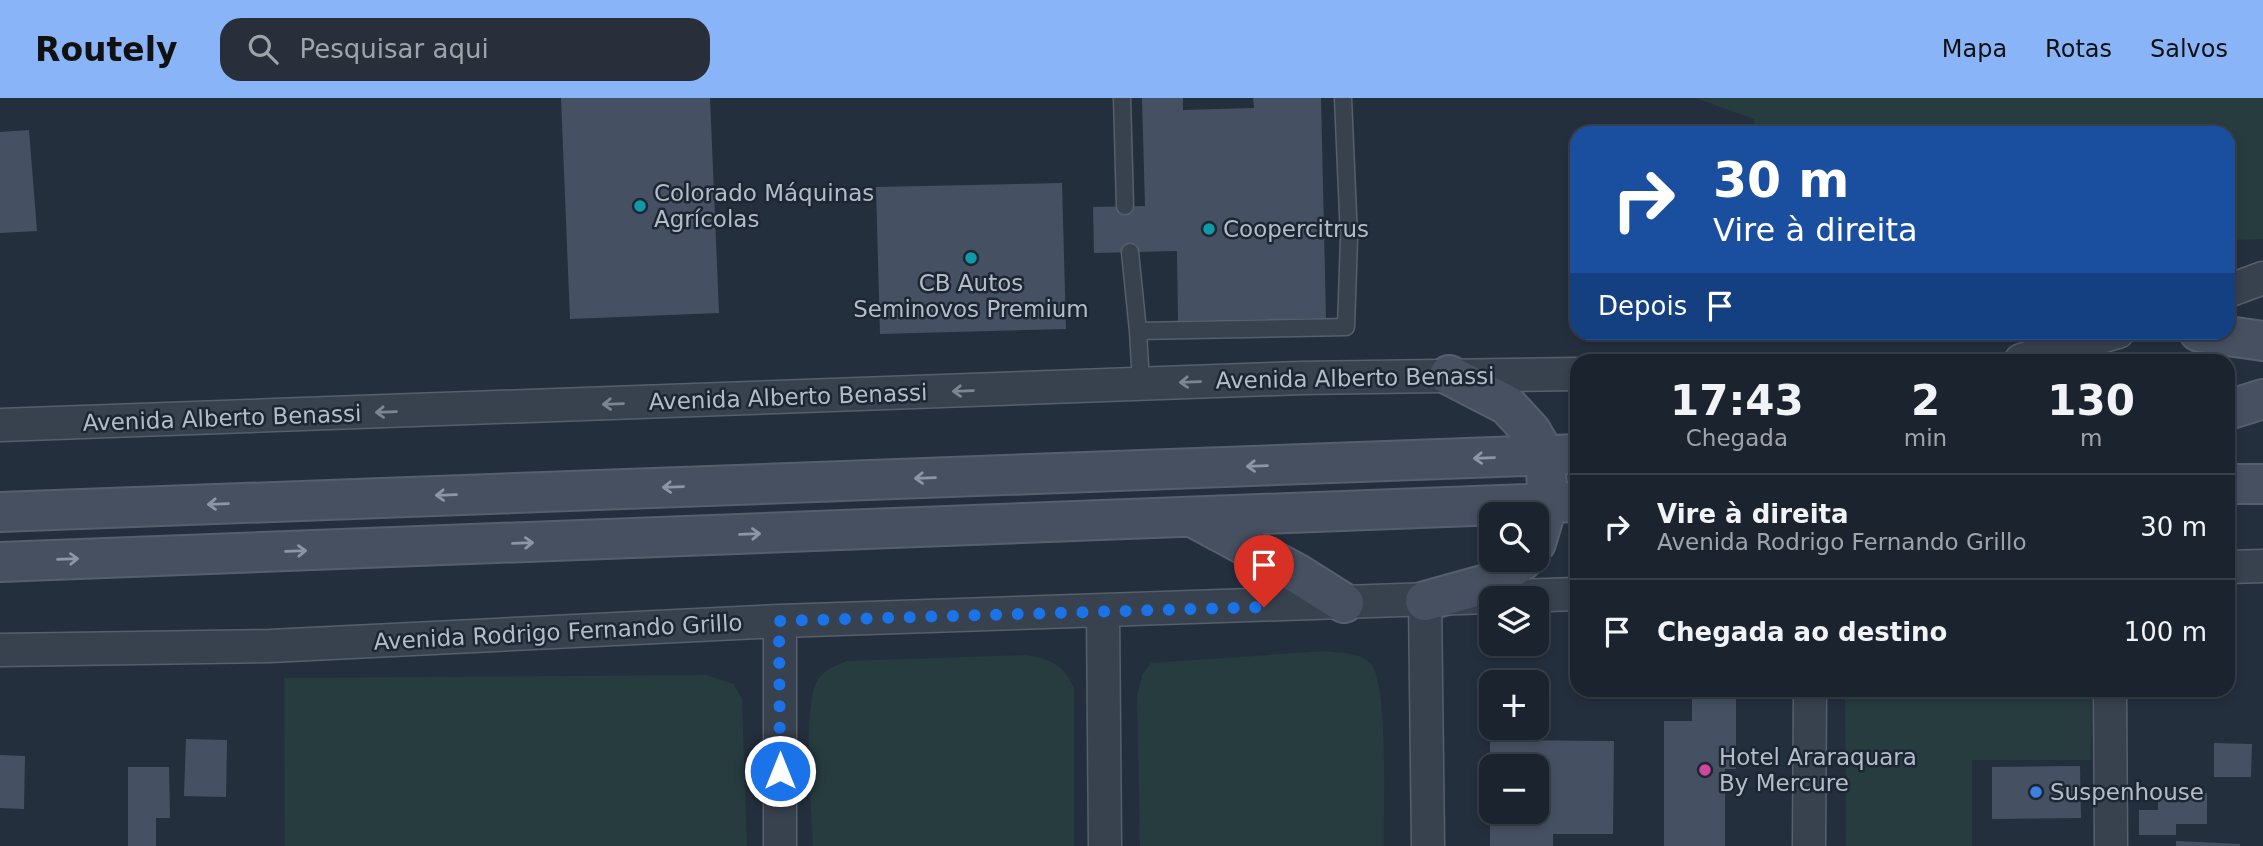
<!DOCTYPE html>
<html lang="pt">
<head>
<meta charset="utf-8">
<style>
  :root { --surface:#1b232e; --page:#282f3a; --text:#f1f3f6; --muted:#a0a4aa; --line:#39404a; --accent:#8ab4f8 }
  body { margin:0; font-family:"DejaVu Sans",sans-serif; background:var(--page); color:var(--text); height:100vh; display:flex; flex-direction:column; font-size:26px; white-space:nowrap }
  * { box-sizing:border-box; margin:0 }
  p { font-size:23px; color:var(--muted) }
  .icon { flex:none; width:38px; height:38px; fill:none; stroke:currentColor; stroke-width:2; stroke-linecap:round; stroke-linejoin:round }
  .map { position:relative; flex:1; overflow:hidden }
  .panel { position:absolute; left:1570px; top:256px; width:665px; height:343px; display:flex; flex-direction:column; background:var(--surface); border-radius:21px; box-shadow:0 4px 10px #0003,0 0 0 2px var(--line) }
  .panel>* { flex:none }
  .banner { position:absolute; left:1570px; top:28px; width:665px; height:214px; border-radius:21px; box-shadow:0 4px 10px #0003,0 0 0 2px var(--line); background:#1a4fa0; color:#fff; overflow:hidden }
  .fabs { position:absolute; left:1479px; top:404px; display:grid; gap:14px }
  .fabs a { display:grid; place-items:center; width:70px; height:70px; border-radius:14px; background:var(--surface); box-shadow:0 4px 10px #0003,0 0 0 2px var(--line); font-size:35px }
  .pin { position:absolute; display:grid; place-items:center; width:60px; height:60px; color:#fff; margin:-72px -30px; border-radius:50% 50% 50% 0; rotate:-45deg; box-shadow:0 0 7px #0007 }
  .pin .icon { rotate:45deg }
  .me { position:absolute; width:77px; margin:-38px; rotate:0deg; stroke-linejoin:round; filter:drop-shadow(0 0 5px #0008) }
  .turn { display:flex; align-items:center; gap:24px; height:147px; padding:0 28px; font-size:32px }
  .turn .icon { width:91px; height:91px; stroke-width:2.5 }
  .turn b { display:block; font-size:49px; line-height:60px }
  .then { display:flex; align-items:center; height:66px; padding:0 28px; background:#0003; gap:14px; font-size:26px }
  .eta { display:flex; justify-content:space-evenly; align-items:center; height:119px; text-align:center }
  .eta b { font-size:42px; font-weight:600; line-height:49px }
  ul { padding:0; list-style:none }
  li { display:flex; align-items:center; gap:21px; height:105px; padding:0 28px; border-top:2px solid var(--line) }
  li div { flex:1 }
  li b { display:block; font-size:26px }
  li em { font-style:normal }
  header { display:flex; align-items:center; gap:42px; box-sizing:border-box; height:98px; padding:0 35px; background:var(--accent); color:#111 }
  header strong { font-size:33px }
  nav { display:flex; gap:38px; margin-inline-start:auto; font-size:24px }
  .search { width:490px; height:63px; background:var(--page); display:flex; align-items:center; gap:18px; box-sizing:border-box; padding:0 24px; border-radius:21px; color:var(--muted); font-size:26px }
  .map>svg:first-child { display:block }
</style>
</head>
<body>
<header>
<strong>Routely</strong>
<div class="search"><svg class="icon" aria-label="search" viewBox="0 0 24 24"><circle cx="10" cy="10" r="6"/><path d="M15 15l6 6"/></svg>Pesquisar aqui</div>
<nav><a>Mapa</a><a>Rotas</a><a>Salvos</a></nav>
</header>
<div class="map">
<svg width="2263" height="748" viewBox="0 0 2263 748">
  <rect width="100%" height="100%" fill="#242f3e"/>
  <!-- green -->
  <path fill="#263c3f" d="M1695,0H2263V141L2228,142V35H1755L1754,21Z
    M1325,553C1339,555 1361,554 1371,566C1389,588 1383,714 1384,748H1140L1137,599L1142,577L1151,565Z
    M1024,557C1049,560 1064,566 1074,591V748H813C812,714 801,604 819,580C826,571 837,567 847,563Z
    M706,577L733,586L742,600L747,748H285L284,580Z
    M1845,592H2092L2091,662H1972V748H1846Z"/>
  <!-- building -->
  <path fill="#455162" d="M561,0H710L719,215L570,221Z
    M1142,0H1183V12L1254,10L1253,0H1321L1326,220L1178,223L1177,153L1094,155L1093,109L1145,108Z
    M29,32L37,133L0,135V34Z
    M1062,85L1066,231L880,236L876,89Z
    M1692,592H1736V671H1725V748H1664V623H1692Z
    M186,641L227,642L226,699L184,698Z
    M1490,642L1614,643L1613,736H1553V748H1490V714H1536V668H1490Z
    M2214,645L2252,646L2251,679H2214Z
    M0,657L25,658L24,711L0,710Z
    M2080,668L2081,720L1992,721V669Z
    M128,669H169L170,720H156V748H128Z
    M2158,695H2207V726H2176V737H2139V712H2158Z
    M2176,743L2240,746V748H2176Z"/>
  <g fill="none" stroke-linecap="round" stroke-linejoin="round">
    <!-- service casing -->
    <g stroke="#565f6c" stroke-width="19">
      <path id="service" d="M1122,0L1125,108
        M1130,154L1138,233L1346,229L1349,140L1343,0
        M1138,233L1141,286"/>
    </g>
    <!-- minor casing -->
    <g stroke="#565f6c" stroke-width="35">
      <path id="minor" d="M2228,193L2263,180
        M2021,262L2118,234
        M0,327L1301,280L1577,276
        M2228,469L2263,468
        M1425,503L1428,748
        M1103,515L1105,748
        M780,523V748
        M0,552L270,548L780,523L1577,496
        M2110,592L2111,748
        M1809,748L1810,592"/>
    </g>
    <!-- secondary casing -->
    <g stroke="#565f6c" stroke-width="42">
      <path id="secondary" d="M2199,234L2263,243
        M1449,277L1507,307L1531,333L1545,357L1548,405L1536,445
        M2228,312L2263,301
        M2228,386H2263
        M0,414L1577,356
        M1196,421L1298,476L1344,505
        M0,464L1577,404
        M1425,503L1490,485L1523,462"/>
    </g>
    <!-- service -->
    <use href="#service" stroke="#38414e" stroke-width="16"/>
    <!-- minor -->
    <use href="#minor" stroke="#38414e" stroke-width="32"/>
    <!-- secondary -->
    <use href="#secondary" stroke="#465061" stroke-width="38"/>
  </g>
  <!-- one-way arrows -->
  <defs><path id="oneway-shaft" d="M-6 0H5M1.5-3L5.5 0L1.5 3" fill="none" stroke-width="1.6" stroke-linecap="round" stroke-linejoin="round" transform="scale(1.75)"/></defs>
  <g stroke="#7c8592">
    <use href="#oneway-shaft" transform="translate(1190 284) rotate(178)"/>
    <use href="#oneway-shaft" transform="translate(963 293) rotate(178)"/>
    <use href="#oneway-shaft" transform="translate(613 306) rotate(178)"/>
    <use href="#oneway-shaft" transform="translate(386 314) rotate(178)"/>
  </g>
  <g stroke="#8e96a5">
    <use href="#oneway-shaft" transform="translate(1484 360) rotate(178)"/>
    <use href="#oneway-shaft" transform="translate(1257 368) rotate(178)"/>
    <use href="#oneway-shaft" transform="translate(925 380) rotate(178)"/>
    <use href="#oneway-shaft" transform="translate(673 389) rotate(178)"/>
    <use href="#oneway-shaft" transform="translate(446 397) rotate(178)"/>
    <use href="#oneway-shaft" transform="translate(218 406) rotate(178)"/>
    <use href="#oneway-shaft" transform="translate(750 436) rotate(-2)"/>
    <use href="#oneway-shaft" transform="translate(523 445) rotate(-2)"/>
    <use href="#oneway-shaft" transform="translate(296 453) rotate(-2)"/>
    <use href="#oneway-shaft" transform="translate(68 461) rotate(-2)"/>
  </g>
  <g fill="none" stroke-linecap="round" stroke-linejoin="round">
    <!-- route -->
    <path stroke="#1a73e8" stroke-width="12" stroke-dasharray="0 21.6" d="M780,673L779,523L1264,509"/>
  </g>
  <!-- markers -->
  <g fill="#0f9aa8" stroke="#1d2633" stroke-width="2.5">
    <circle cx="640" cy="108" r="7"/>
    <circle cx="1209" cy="131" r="7"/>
    <circle cx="971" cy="160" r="7"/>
  </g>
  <circle fill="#d1479c" stroke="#1d2633" stroke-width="2.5" cx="1705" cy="672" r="7"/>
  <circle fill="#3f7fe0" stroke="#1d2633" stroke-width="2.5" cx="2036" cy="694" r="7"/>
  <g text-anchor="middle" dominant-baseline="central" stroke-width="5" stroke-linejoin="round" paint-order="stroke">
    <!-- poi labels -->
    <g font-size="23" fill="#b4bcc9" stroke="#1d2633" text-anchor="start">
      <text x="654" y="95">Colorado Máquinas<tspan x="654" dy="26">Agrícolas</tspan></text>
      <text x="1223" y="131">Coopercitrus</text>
      <text x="971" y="185" text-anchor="middle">CB Autos<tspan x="971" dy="26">Seminovos Premium</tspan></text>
      <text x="1719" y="659">Hotel Araraquara<tspan x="1719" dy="26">By Mercure</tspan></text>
      <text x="2050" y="694">Suspenhouse</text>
    </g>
    <!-- street labels -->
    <g font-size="23" fill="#b4bcc9" stroke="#1d2633">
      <text transform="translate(1355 280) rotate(-1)">Avenida Alberto Benassi</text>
      <text transform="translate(788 299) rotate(-2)">Avenida Alberto Benassi</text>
      <text transform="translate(222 320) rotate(-2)">Avenida Alberto Benassi</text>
      <text transform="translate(558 534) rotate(-3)">Avenida Rodrigo Fernando Grillo</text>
    </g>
  </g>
</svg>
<div class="fabs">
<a><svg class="icon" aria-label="search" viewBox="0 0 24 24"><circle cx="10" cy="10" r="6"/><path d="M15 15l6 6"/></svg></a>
<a><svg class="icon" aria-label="layers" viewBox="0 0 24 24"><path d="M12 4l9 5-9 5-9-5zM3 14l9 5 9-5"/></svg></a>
<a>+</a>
<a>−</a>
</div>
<div class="pin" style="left:1264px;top:509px;background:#d93025"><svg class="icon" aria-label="arrive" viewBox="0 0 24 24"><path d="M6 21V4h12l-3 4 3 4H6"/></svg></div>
<svg class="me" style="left:780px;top:673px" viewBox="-20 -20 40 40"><circle r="17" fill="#1a73e8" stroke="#fff" stroke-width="3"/><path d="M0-11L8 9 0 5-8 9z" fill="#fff"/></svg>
<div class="banner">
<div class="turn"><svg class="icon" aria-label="right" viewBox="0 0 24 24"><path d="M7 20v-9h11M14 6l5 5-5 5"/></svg><div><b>30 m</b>Vire à direita</div></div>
<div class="then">Depois<svg class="icon" aria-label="arrive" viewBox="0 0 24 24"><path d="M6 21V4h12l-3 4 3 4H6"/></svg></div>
</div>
<section class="panel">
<div class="eta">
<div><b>17:43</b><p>Chegada</p></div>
<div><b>2</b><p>min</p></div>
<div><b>130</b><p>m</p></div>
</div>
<ul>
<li><svg class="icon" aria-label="right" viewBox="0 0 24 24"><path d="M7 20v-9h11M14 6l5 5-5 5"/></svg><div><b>Vire à direita</b><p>Avenida Rodrigo Fernando Grillo</p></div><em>30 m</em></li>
<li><svg class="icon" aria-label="arrive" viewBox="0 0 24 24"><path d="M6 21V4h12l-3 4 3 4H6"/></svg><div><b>Chegada ao destino</b></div><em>100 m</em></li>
</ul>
</section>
</div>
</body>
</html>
